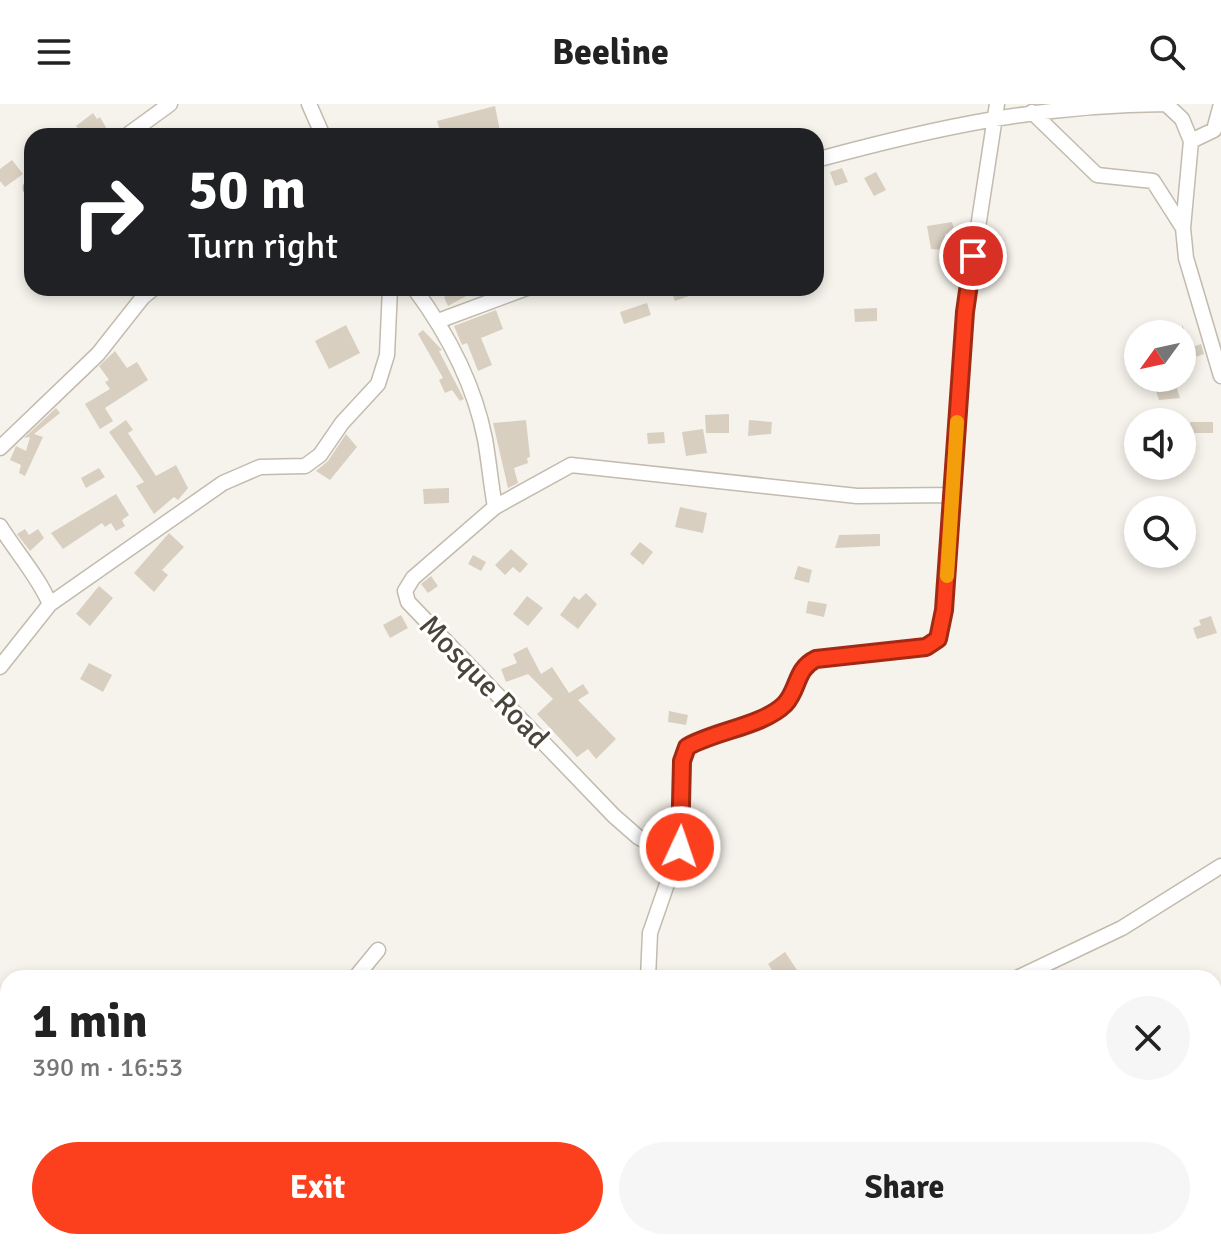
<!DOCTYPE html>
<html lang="en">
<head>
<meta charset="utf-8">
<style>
  :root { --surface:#fff; --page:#f6f6f6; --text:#222; --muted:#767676; --accent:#fc3f1d }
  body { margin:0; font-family:Signika,sans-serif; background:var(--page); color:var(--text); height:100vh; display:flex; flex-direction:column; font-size:30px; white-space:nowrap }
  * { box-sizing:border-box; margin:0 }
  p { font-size:26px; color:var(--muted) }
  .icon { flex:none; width:44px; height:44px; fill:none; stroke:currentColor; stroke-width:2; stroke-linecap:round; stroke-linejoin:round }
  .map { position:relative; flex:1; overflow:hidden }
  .sheet { position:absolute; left:0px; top:866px; width:1222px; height:280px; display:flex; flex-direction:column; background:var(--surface); border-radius:24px 24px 0 0; box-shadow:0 4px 12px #0003 }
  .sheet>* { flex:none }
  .guide { position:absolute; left:24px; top:24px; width:800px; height:168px; border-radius:24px; box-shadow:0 4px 12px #0003; background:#202124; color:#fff; overflow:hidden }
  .needle { width:52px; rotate:237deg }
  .buttons { position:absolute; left:1124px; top:216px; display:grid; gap:16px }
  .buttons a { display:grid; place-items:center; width:72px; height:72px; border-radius:50%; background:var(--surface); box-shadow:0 4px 12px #0003; font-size:40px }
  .pin { position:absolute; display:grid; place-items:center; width:68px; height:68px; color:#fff; margin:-34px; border:4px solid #fff; border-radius:50%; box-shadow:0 2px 8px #0007 }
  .me { position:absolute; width:88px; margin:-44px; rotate:3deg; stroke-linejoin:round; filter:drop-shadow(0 0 6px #0008) }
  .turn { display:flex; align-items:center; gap:28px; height:168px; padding:0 32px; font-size:36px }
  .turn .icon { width:104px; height:104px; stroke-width:2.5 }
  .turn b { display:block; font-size:56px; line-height:68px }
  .round { display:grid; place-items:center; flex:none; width:84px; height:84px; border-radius:42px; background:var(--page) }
  .headline { display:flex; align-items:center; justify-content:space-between; height:136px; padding:0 32px }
  h1 { font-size:48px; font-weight:700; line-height:60px }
  .button { display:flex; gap:16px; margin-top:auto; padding:16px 32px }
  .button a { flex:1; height:92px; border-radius:48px; background:var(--accent); color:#fff; font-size:32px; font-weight:700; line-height:92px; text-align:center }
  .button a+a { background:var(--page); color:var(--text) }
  header { display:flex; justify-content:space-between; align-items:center; height:104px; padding:0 32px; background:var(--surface); font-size:36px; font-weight:700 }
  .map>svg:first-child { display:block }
</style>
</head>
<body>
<header><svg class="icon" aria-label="menu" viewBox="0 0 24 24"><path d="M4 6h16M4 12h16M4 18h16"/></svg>Beeline<svg class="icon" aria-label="search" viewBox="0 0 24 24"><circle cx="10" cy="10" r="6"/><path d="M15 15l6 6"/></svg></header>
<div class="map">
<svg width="1221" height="1146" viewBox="0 0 1221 1146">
  <rect width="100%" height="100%" fill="#f6f3ec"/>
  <!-- building -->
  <path fill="#d8cfc1" d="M495,2L501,32H442L437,17Z
    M93,9L97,15L100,13L111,32H84L76,22Z
    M12,56L23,70L5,83L0,77V65Z
    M842,64L848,78L835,82L830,68Z
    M876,68L886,86L874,92L864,74Z
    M952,118L955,128L945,130V146L931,145L927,122Z
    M460,184H481L448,202L444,193Z
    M670,184H708V185L675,197Z
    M647,199L651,211L624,220L620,208Z
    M877,204V217L855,218L854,205Z
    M496,206L503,225L481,234L492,261L478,267L467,239L462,241L454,222Z
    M346,221L360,249L329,265L315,237Z
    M1182,221L1192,243L1201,240L1204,250L1182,258Z
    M423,226L442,246L439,247L464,295L460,297L452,286L445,289L439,276L443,274L418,230Z
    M115,247L127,264L137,258L148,276L105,304L113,317L100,325L85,300L110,285L105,278L109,276L99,262Z
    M1174,275L1180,294L1159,296L1154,281Z
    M56,304L60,309L34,330L43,333L25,372L19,369L21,361L10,356L16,342L26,347L30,333L24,334Z
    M729,310V329H706L705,311Z
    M126,316L133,326L128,329L156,372L176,361L188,384L178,396L174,393L154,410L136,382L144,378L109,328Z
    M526,316L530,353L527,354L528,359L514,364L518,379L508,384L493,319Z
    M749,316L772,318L771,330L748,332Z
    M1190,318H1213V329H1190Z
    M703,325L707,349L686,352L682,328Z
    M664,328L665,339L648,340L647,329Z
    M346,330L357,343L330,376L316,367L328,357Z
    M99,364L105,373L86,384L81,374Z
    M449,384V399L424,400L423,385Z
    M116,390L129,411L122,416L125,422L116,427L111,419L105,423L102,419L63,445L51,429Z
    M680,403L707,409L703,429L675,423Z
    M25,425L29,431L38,425L44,434L30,447L17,430Z
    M169,429L184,443L162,466L168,471L154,488L134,469Z
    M880,430V442L835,444L839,431Z
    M640,438L653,448L643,461L630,450Z
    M511,445L528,460L520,469L513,463L505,471L495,461Z
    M473,451L486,458L481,467L468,460Z
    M798,462L812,466L809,479L794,475Z
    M431,472L438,482L428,489L421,480Z
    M99,482L113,494L90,522L76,510Z
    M586,489L597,500L578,525L560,511L574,492L579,496Z
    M527,492L543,504L528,522L513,510Z
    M808,497L827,500L824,513L806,509Z
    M401,511L408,524L390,534L383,521Z
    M1211,512L1217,529L1197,535L1193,524L1201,521L1199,516Z
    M527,543L541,570L552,563L569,589L583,580L589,589L578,596L616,635L596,655L588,645L577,653L537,610L553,595L528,570L506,578L501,565L517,559L513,550Z
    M89,559L112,571L103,588L80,575Z
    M669,607L688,611L686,621L668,618Z
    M785,848L797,866L785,874H777L768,860Z"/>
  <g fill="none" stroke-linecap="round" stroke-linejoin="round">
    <!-- minor casing -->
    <g stroke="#c2bbae" stroke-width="17">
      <path id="minor" d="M309,0L323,32
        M1032,8L1097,71L1153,77L1183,124
        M126,32L170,0
        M1191,37L1214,26L1221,0
        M816,56C937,23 1040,1 1166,0L1182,15L1191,37L1183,124L1186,154L1221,272
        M31,84H32
        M414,184C448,230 474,279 485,335C489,358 491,381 495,403L413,474L405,487L408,498L614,712L638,733L676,754L650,829L648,874
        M438,217L527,184
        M0,344L98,250L143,193L154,184
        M495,403L571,361L857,392L952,391
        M0,422C16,448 38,472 50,500
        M0,563L50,500L223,379L260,363L305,362L320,351L342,319L378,280L387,251L390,184
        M676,754C687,724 674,662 687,643C714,627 763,622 785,600C799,585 795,565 816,555L926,543L938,535L944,506L965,208L997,0
        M355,874L378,846
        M1017,874L1122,824L1221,762
        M450,1138L453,1146
        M667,1138L671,1146
        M832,1138L834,1146
        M538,1146L553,1138"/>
    </g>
    <!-- minor -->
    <use href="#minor" stroke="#fff" stroke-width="14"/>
  </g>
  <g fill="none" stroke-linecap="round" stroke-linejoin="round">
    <!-- route casing -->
    <g stroke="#a42913" stroke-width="20">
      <path id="route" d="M680,743L682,657L687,643C714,627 763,622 785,600C799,585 795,565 816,555L926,543L938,535L944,506L965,208L973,152"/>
    </g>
    <!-- route -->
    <use href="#route" stroke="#fc3f1d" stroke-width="14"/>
    <!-- slow -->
    <path stroke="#f59e0b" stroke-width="14" d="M947,472L957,318"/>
  </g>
  <g text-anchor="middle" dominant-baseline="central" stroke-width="6" stroke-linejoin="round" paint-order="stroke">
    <!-- street labels -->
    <g font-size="30" fill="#4b4439" stroke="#fff">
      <text transform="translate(484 578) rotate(46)">Mosque Road</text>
    </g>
  </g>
</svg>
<div class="buttons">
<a><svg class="needle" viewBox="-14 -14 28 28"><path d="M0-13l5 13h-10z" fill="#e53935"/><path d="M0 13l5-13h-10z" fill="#767676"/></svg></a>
<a><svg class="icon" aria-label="sound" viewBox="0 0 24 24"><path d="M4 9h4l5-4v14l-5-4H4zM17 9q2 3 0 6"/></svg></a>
<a><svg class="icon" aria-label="search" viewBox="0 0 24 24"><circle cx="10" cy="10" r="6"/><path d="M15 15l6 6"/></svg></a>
</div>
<div class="pin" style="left:973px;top:152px;background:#d93025"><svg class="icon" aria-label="arrive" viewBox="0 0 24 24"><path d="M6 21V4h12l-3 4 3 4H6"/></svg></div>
<svg class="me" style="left:680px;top:743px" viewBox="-20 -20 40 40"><circle r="17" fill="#fc3f1d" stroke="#fff" stroke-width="3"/><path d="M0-11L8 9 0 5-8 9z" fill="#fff"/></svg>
<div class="guide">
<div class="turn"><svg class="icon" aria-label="right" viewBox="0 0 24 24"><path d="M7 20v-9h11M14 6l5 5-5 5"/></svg><div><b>50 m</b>Turn right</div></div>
</div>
<section class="sheet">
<div class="headline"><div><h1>1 min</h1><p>390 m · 16:53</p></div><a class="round"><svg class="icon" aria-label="close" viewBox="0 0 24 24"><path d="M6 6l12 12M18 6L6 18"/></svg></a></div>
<div class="button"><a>Exit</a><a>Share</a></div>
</section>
</div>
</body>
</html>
